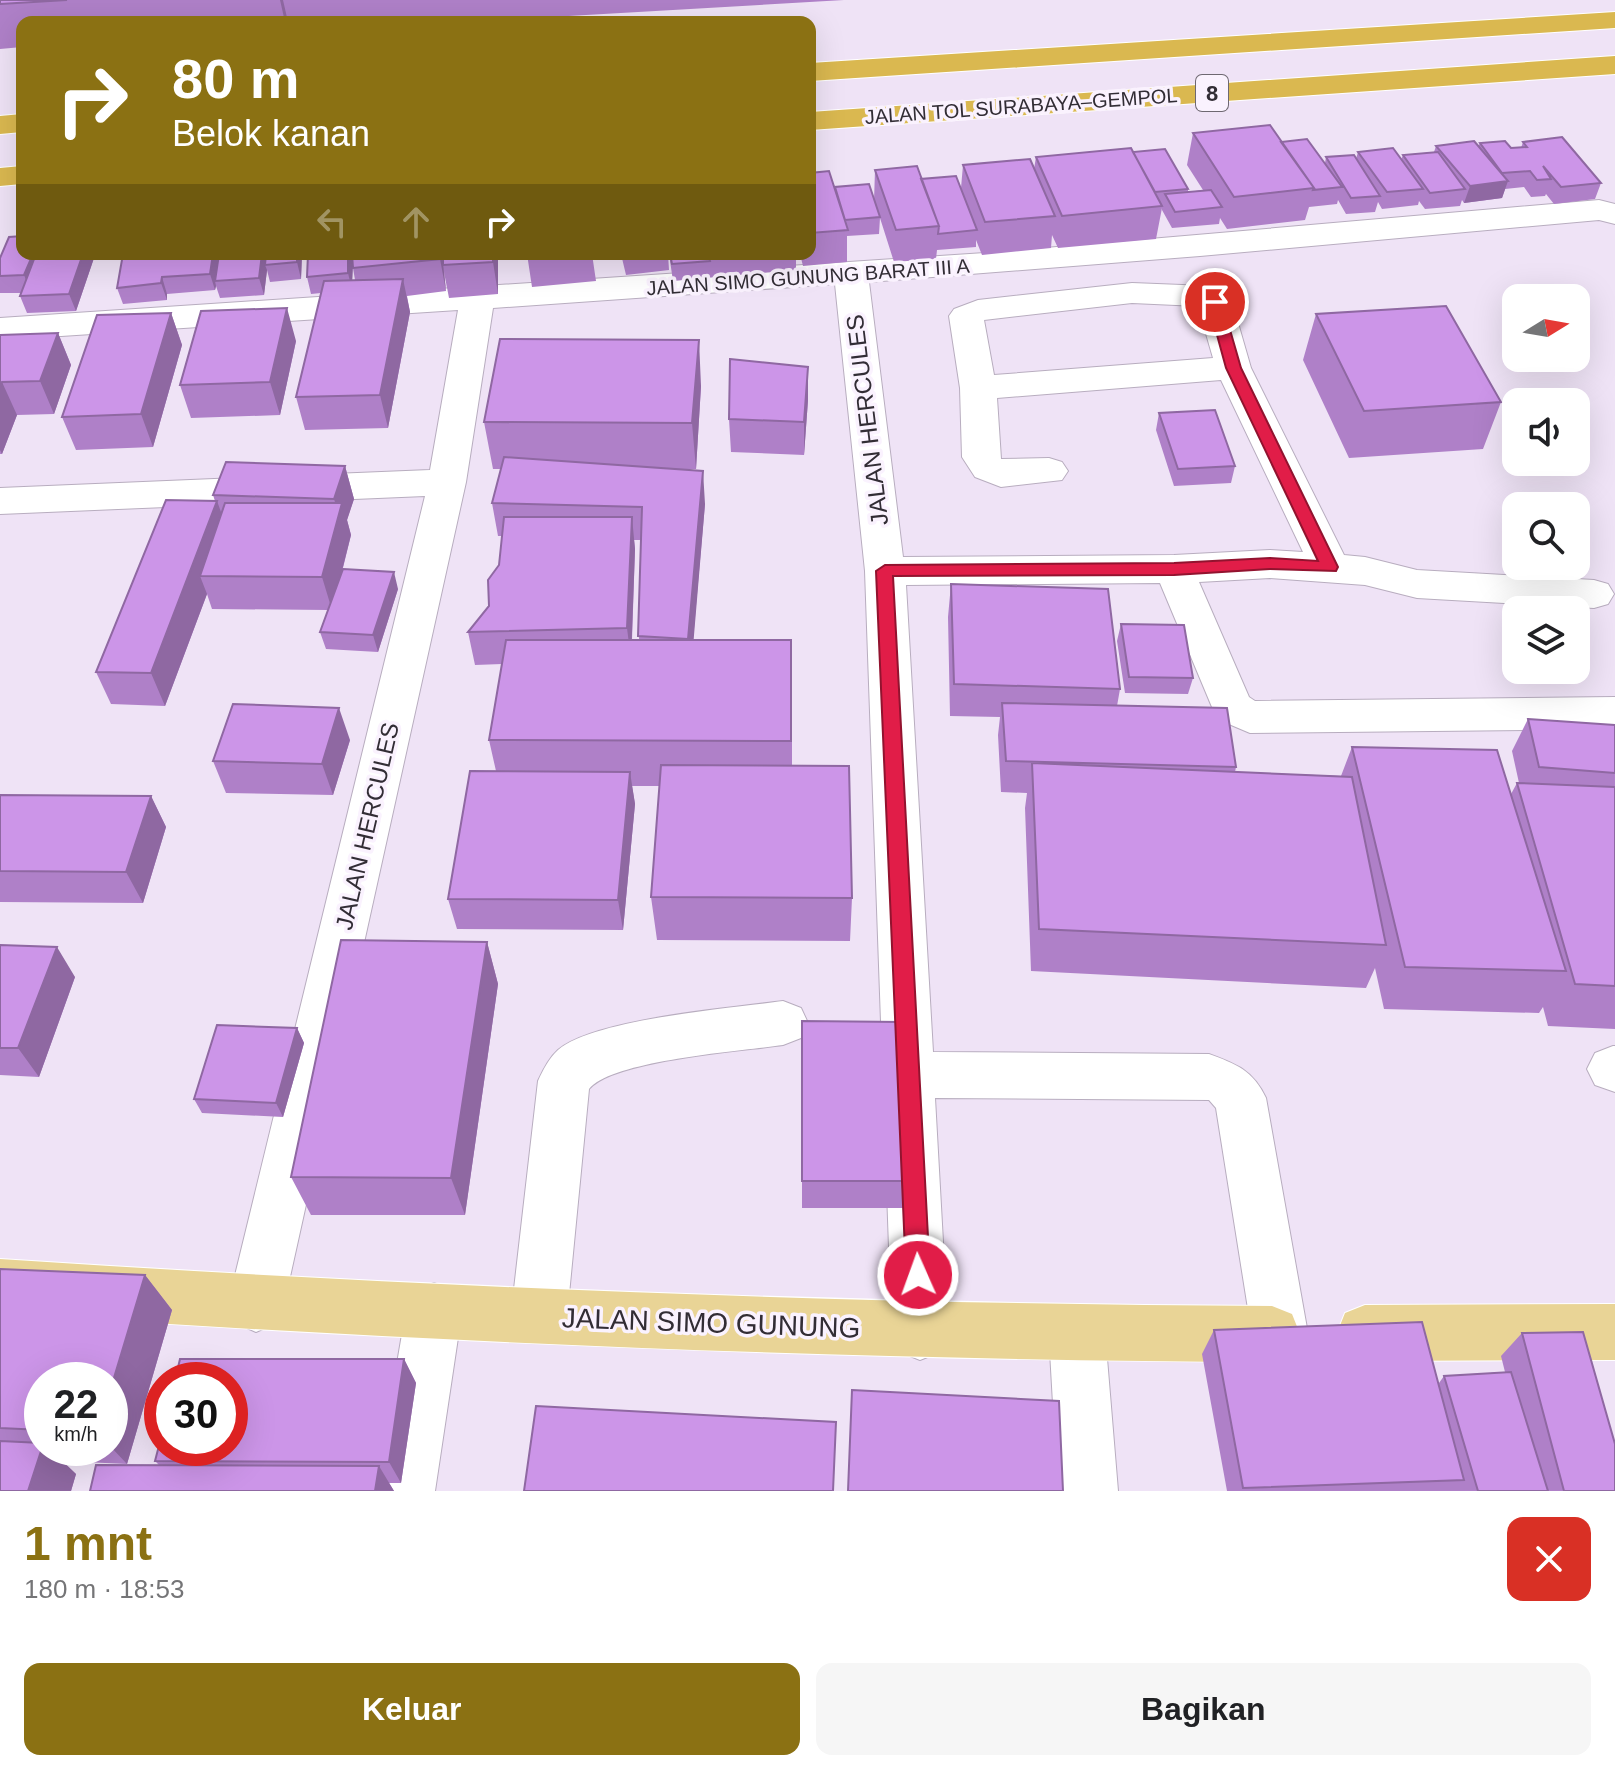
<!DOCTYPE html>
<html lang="id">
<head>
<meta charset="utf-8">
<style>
  :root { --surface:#fff; --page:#f6f6f6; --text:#202124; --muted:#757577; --accent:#8b7113 }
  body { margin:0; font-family:Helvetica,sans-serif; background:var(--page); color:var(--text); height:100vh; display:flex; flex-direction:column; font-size:30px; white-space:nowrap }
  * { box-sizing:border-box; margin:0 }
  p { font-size:26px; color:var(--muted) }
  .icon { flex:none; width:44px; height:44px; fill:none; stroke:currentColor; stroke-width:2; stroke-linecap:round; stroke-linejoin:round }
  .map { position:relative; height:1491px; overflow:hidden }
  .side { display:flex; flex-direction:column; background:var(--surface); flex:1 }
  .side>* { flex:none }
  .banner { position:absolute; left:16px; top:16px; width:800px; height:244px; border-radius:16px; box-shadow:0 8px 32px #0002; background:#8b7113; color:#fff; overflow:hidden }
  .needle { width:52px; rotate:79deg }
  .controls { position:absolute; left:1502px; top:284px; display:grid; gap:16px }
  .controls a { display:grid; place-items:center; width:88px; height:88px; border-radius:16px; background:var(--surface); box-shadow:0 8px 32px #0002; font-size:40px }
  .speed { position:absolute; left:24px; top:1362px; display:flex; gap:16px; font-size:40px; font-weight:700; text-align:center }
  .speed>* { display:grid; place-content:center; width:104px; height:104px; border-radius:50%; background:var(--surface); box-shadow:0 8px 32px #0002; line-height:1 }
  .speed small { font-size:20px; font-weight:400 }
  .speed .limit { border:12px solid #d22; background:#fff; color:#111 }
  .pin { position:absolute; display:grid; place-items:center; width:68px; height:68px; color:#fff; margin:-34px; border:4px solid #fff; border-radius:50%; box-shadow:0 2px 8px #0007 }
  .me { position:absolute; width:88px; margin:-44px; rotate:358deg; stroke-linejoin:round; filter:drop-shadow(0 0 6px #0008) }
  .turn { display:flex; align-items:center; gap:28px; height:168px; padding:0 24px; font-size:36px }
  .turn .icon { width:104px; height:104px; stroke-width:2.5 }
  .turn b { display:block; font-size:56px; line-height:68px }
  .lanes { display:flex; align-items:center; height:76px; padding:0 24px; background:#0003; justify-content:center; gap:40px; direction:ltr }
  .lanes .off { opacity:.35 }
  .round { display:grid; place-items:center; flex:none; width:84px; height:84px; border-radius:16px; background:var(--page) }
  .overview { display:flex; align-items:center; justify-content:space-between; height:136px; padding:0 24px }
  h1 { font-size:48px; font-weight:800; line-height:60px; color:var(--accent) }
  .cta { display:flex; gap:16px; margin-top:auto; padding:16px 24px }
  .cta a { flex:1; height:92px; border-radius:16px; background:var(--accent); color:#fff; font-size:32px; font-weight:800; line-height:92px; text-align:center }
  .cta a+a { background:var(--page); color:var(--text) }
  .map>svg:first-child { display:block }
</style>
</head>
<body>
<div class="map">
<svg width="1615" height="1491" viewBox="0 0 1615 1491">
  <rect width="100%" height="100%" fill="#efe3f6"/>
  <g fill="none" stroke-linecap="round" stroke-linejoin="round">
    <!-- minor casing -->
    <g stroke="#b8adbf" stroke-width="2">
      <path id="minor" d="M1599,200L1615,204V224L1599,220L1200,256L869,282L903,557L1174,555L1270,550L1303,552L1221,380L997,398L1001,459L1049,458L1062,462L1068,471L1062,480L1001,487L975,477L962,457L960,388L949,316L954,309L978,300L1132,283L1207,286L1219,289L1232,302L1251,368L1344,555L1365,557L1417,570L1594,580L1608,584L1614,594L1608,604L1594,608L1417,598L1365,585L1270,578L1199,582L1249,697L1255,701L1615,697V729L1250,733L1217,719L1160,583L906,585L933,1052L1209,1054C1236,1064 1253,1070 1266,1098L1308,1334L1300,1354L1280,1362L1260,1354L1252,1334L1216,1108L1209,1100L935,1098L948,1332L940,1352L920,1360L900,1352L892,1332L865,571L835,284L493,308L466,482L284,1304L276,1323L256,1332L236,1323L228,1304L425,496L0,514V488L430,470L458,310L0,340V318L1000,252ZM1132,303L1198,306L1213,358L994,375L984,320Z
        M783,1001L801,1008L808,1023L801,1038L783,1045C743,1051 612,1060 589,1089L567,1315L559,1335L539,1343L519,1335L511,1315L538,1081C543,1070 549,1058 558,1050C594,1019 732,1008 783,1001Z
        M1613,1046H1615V1092L1595,1085L1587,1069L1595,1053Z
        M434,1283L454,1291L462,1311L435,1491H375L406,1311L414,1291Z
        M1077,1306L1097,1314L1105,1334L1118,1491H1058L1049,1334L1057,1314Z"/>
    </g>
    <!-- major casing -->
    <g stroke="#fff" stroke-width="2">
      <path id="major" d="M0,1259C424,1287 847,1304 1272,1306L1292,1314L1300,1334L1292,1354L1272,1362C847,1360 424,1342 0,1313Z
        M1615,1304V1360L1365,1361L1345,1353L1337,1333L1345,1313L1365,1305Z"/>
    </g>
    <!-- highway casing -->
    <g stroke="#fff" stroke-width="2">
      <path id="highway" d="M1615,12V28L810,81V63Z
        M1615,56V74L810,130V112Z
        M22,114V132L0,134V116Z
        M22,166V184L0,186V168Z"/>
    </g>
    <!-- minor -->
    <use href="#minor" fill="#fff" fill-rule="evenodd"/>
    <!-- major -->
    <use href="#major" fill="#e9d496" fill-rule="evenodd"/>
    <!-- highway -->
    <use href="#highway" fill="#dab850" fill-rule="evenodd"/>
  </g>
  <!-- wall -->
  <path fill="#af80c8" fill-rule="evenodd" d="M0,0H844L467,22H22V47L0,49Z
    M1193,133L1281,142L1325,163L1326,157L1356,159L1358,152L1401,160L1403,155L1434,152L1436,146L1478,147L1480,143L1511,148H1521L1523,142L1601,183L1595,199L1554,204L1546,194L1545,196L1531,197L1524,187L1505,189L1502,198L1464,203L1462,200L1460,206L1425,209L1419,201L1418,205L1382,209L1378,202L1375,212L1346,214L1338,200L1337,204L1309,207L1305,220L1227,229L1220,218L1219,224L1172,228L1162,210V208L1156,239L1058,248L1052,235L1051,248L982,255L976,240V247L937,250L936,259L894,262L880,218L879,234L847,236V262L803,266L800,254H810V173L835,189L874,201L875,170L961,188L963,165L1034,169L1036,157L1133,152L1188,189V192L1203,190L1187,165Z
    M123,254H302L301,279L270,282L267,270L264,295L220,298L216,286L215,290L167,294V300L123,304L117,288Z
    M308,254H442L443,260V254H498V294L449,298L444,272L446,291L407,296L410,312L388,428L305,430L296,397L321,293L311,294L307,277ZM353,267V268L355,280H352Z
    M527,254H592L596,281L532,287Z
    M621,254H668L669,270L626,275Z
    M669,254H796V270L673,281Z
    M0,258H94L76,311L27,313L20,296L22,293H0Z
    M171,313L182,345L153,447L76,450L62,417Z
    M1316,314L1501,402L1483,449L1349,458L1303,360Z
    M58,333L71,365L54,414L17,415L2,454H0V335Z
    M296,341L280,415L191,418L180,385Z
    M701,386L696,469H672L705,504L693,640L792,686V766L852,898L850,941L657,940L651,897L660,786H632L635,804L623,930L457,929L448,899L496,771L489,740L502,664L475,665L468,632L489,606L499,565L502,536H498L492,503L501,469H493L484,422ZM634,540H641L639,640H632L635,549Z
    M808,400L804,455L731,452L729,419Z
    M1159,413L1235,466L1231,483L1174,486L1156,430Z
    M345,466L354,499L347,520L351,535L342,572L398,589L378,652L326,649L320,632L328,610L212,609L207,594L165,706L111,704L96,672L215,501L213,495Z
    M951,584L1120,689L1117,706L1236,767L1235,772L1341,776L1352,747L1511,794L1517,783H1519L1512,751L1528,719L1615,725V1029L1548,1026L1543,1007L1539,1013L1384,1009L1375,968L1366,988L1031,971L1025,808L1027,793L1001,792L998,735L1000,717L950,716L948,617Z
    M1121,624L1193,678L1188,694L1125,693L1117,641Z
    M350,740L333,795L226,793L213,761Z
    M0,795L151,796L166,827L143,903L0,902Z
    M487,942L498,984L465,1215H311L291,1177Z
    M0,945L75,977L39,1077L0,1075Z
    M802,1021L908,1181L905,1208H802Z
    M297,1028L304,1043L283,1117L202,1113L194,1099Z
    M0,1269L145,1275L172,1310L127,1464L62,1461L76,1474L71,1491H0ZM42,1380H110V1448H42Z
    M1214,1330L1439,1383L1444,1376L1505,1372L1501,1356L1522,1333L1615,1491H1227L1202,1354Z
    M404,1359L416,1383L401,1483H389L394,1491H90L159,1465L155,1461Z"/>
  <!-- shaded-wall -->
  <path fill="#8f68a2" d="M280,0H283L288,22H285Z
    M1508,181L1502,198L1464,203L1470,186Z
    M33,254H46L31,292L24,275Z
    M83,254H92L94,258L76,311L69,294Z
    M213,254H221L215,281L216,286L215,290L210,274Z
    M262,254H269L265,265L267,270L264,295L259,278Z
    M297,254H302L301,279L297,262Z
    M348,254H353L352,290L348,273Z
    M439,254H442L446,291L440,259Z
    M493,254H498V294L493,262Z
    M162,277L167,294V300L161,283Z
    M403,279L410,312L388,428L380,395Z
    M287,308L296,341L280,415L270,382Z
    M171,313L182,345L153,447L141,414Z
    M58,333L71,365L54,414L40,381Z
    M699,340L701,386L696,469L692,423Z
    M808,367V400L804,455V422Z
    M2,382L17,415L2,454L0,450V387Z
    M345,466L354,499L347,520L351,535L332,610L322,577L339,515L334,499Z
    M703,471L705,504L691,671L688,639Z
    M217,501L229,534L200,576L207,594L165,706L151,673Z
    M632,517L635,549L631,660L627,628Z
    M394,572L398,589L378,652L373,635Z
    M339,708L350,740L333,795L322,764Z
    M630,772L635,804L623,930L618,900Z
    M151,796L166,827L143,903L126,872Z
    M487,942L498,984L465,1215L451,1178Z
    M57,947L75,977L39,1077L18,1048Z
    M297,1028L304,1043L283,1117L276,1103Z
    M145,1275L172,1310L127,1464L110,1446V1391Z
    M404,1359L416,1383L401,1483L389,1462Z
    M42,1448H49L76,1474L71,1491H28Z
    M379,1466L394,1491H375Z"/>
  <!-- building -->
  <path fill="#cc95e8" stroke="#8f68a2" stroke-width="2" d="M0,0H67L0,4Z
    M1270,125L1314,188L1234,197L1193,133Z
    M1562,137L1601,183L1561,187L1543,166L1551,179L1537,180L1530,171L1502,173L1480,143L1505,141L1511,148L1527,147L1523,142Z
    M1307,139L1342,187L1313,190L1314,188L1281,142Z
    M1474,141L1508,181L1470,186L1436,146Z
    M1131,148L1162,206L1062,216L1036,157Z
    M1393,148L1423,189L1387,192L1358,152Z
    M1165,149L1188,189L1155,192L1133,152Z
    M1438,152L1465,189L1430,193L1403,155Z
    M1354,155L1380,196L1351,198L1326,157Z
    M1030,159L1055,216L985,222L963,165Z
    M917,166L939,226L896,230L875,170Z
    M829,171L848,230L810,233V173Z
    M956,176L977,230L938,234L939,226L921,179Z
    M869,184L880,217L845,220L835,187Z
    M1211,190L1222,207L1175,212L1165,194Z
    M22,236V254H33L24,275L0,276V258L9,237Z
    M36,254H83L69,294L20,296Z
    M123,254H167L166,258L167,254H213L210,274L162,277L161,283L117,288Z
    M219,254H262L259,278L215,281Z
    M266,254H297V262L265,265Z
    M308,254H348V273L307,277Z
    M352,254H439L440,259L353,268Z
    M443,254H493V262L443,265Z
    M623,254H661L624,258Z
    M670,254H708L710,261L672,264Z
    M403,279L380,395L296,397L324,281Z
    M1446,306L1501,402L1364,411L1316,314Z
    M287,308L270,382L180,385L201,311Z
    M171,313L141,414L62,417L97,315Z
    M58,333L40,381L2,382L0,387V335Z
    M500,339L699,340L692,423L484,422Z
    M730,359L808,367L804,422L729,419Z
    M1215,410L1235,466L1178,469L1159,413Z
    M504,457L703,471L688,639L638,636L642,507L492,503Z
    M226,462L345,466L334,499L213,495Z
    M166,500L217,501L151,673L96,672Z
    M225,503H342L322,577L200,576Z
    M504,517H632L627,628L468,632L489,606L488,580L499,565Z
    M343,569L394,572L373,635L320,632Z
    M951,584L1108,589L1120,689L954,684Z
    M1121,624L1184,625L1193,678L1129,677Z
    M506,640H791V741L489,740Z
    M1002,703L1227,708L1236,767L1006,761Z
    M233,704L339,708L322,764L213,761Z
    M1528,719L1615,725V773L1539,767Z
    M1352,747L1497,750L1566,971L1405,967Z
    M1032,763L1352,777L1386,945L1039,929Z
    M661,765L849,766L852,898L651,897Z
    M470,771L630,772L618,900L448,899Z
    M1517,783L1615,787V986L1575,984Z
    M0,795L151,796L126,872L0,871Z
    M341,940L487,942L451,1178L291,1177Z
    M0,945L57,947L18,1048H0Z
    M802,1021L902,1022L908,1181H802Z
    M217,1025L297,1028L276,1103L194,1099Z
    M0,1269L145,1275L110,1391V1380H42V1430L0,1428Z
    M1422,1322L1464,1480L1243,1488L1214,1330Z
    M1583,1332L1615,1444V1491H1564L1522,1333Z
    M180,1359H404L389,1462L155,1461L162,1434V1448H230V1380H175Z
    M1511,1372L1548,1491H1478L1444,1376Z
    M852,1390L1059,1401L1063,1491H848Z
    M536,1406L836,1422L833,1491H524Z
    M0,1441L42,1443V1448L28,1491H0Z
    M96,1465L379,1466L375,1491H90Z"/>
  <!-- route -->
  <path fill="#e11d48" stroke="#92132f" stroke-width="2" d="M1215,297L1222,302L1241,368L1338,567L1336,571L1270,569L1174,575L893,576L930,1275L926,1283L918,1286L910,1283L906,1275L876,571L885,565L1174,563L1270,558L1318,561L1226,368L1208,302Z"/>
  <g text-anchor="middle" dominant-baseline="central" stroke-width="7" stroke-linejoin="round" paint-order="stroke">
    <!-- far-street labels -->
    <g font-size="20" fill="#322d35" stroke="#faf2fe">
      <text transform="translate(1021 106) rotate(-4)">JALAN TOL SURABAYA–GEMPOL</text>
      <text transform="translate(808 277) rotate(-4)">JALAN SIMO GUNUNG BARAT III A</text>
    </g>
    <!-- shield labels -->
    <rect fill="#faf2fe" stroke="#6e6871" stroke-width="2" x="1196" y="75" width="32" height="36" rx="6"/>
    <g font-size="22" font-weight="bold" fill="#322d35">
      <text x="1212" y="93">8</text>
    </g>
    <!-- street labels -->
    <g font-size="24" fill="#322d35" stroke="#faf2fe">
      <text transform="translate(867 420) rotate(-97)">JALAN HERCULES</text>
      <text transform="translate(367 826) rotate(-77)">JALAN HERCULES</text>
    </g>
    <!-- near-street labels -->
    <g font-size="28" fill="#322d35" stroke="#faf2fe">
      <text transform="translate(711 1323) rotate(2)">JALAN SIMO GUNUNG</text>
    </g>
  </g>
</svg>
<div class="controls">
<a><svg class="needle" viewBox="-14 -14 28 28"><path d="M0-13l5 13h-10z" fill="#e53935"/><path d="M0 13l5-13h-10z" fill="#757577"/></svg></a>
<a><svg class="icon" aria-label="sound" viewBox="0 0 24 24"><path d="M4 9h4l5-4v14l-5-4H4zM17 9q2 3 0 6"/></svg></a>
<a><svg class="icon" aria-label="search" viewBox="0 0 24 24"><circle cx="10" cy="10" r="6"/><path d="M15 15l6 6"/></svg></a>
<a><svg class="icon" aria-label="layers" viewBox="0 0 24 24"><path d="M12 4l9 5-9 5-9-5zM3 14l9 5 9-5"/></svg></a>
</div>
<div class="speed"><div>22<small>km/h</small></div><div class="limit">30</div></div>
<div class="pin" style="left:1215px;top:302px;background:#d93025"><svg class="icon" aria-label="arrive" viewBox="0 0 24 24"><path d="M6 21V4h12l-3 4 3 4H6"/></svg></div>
<svg class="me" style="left:918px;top:1275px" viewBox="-20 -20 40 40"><circle r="17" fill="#e11d48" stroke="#fff" stroke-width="3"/><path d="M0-11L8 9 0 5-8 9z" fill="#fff"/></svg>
<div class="banner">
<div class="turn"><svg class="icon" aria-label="right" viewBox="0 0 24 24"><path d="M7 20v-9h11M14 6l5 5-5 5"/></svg><div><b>80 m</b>Belok kanan</div></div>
<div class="lanes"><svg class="icon off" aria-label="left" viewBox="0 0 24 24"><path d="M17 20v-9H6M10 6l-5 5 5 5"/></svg><svg class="icon off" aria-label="ahead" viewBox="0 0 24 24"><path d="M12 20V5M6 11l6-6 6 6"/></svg><svg class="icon" aria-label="right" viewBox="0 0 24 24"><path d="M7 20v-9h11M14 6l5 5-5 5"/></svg></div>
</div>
</div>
<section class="side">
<div class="overview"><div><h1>1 mnt</h1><p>180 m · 18:53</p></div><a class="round" style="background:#d93025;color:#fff"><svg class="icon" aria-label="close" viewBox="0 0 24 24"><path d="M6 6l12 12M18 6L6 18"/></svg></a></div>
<div class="cta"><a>Keluar</a><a>Bagikan</a></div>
</section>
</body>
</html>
